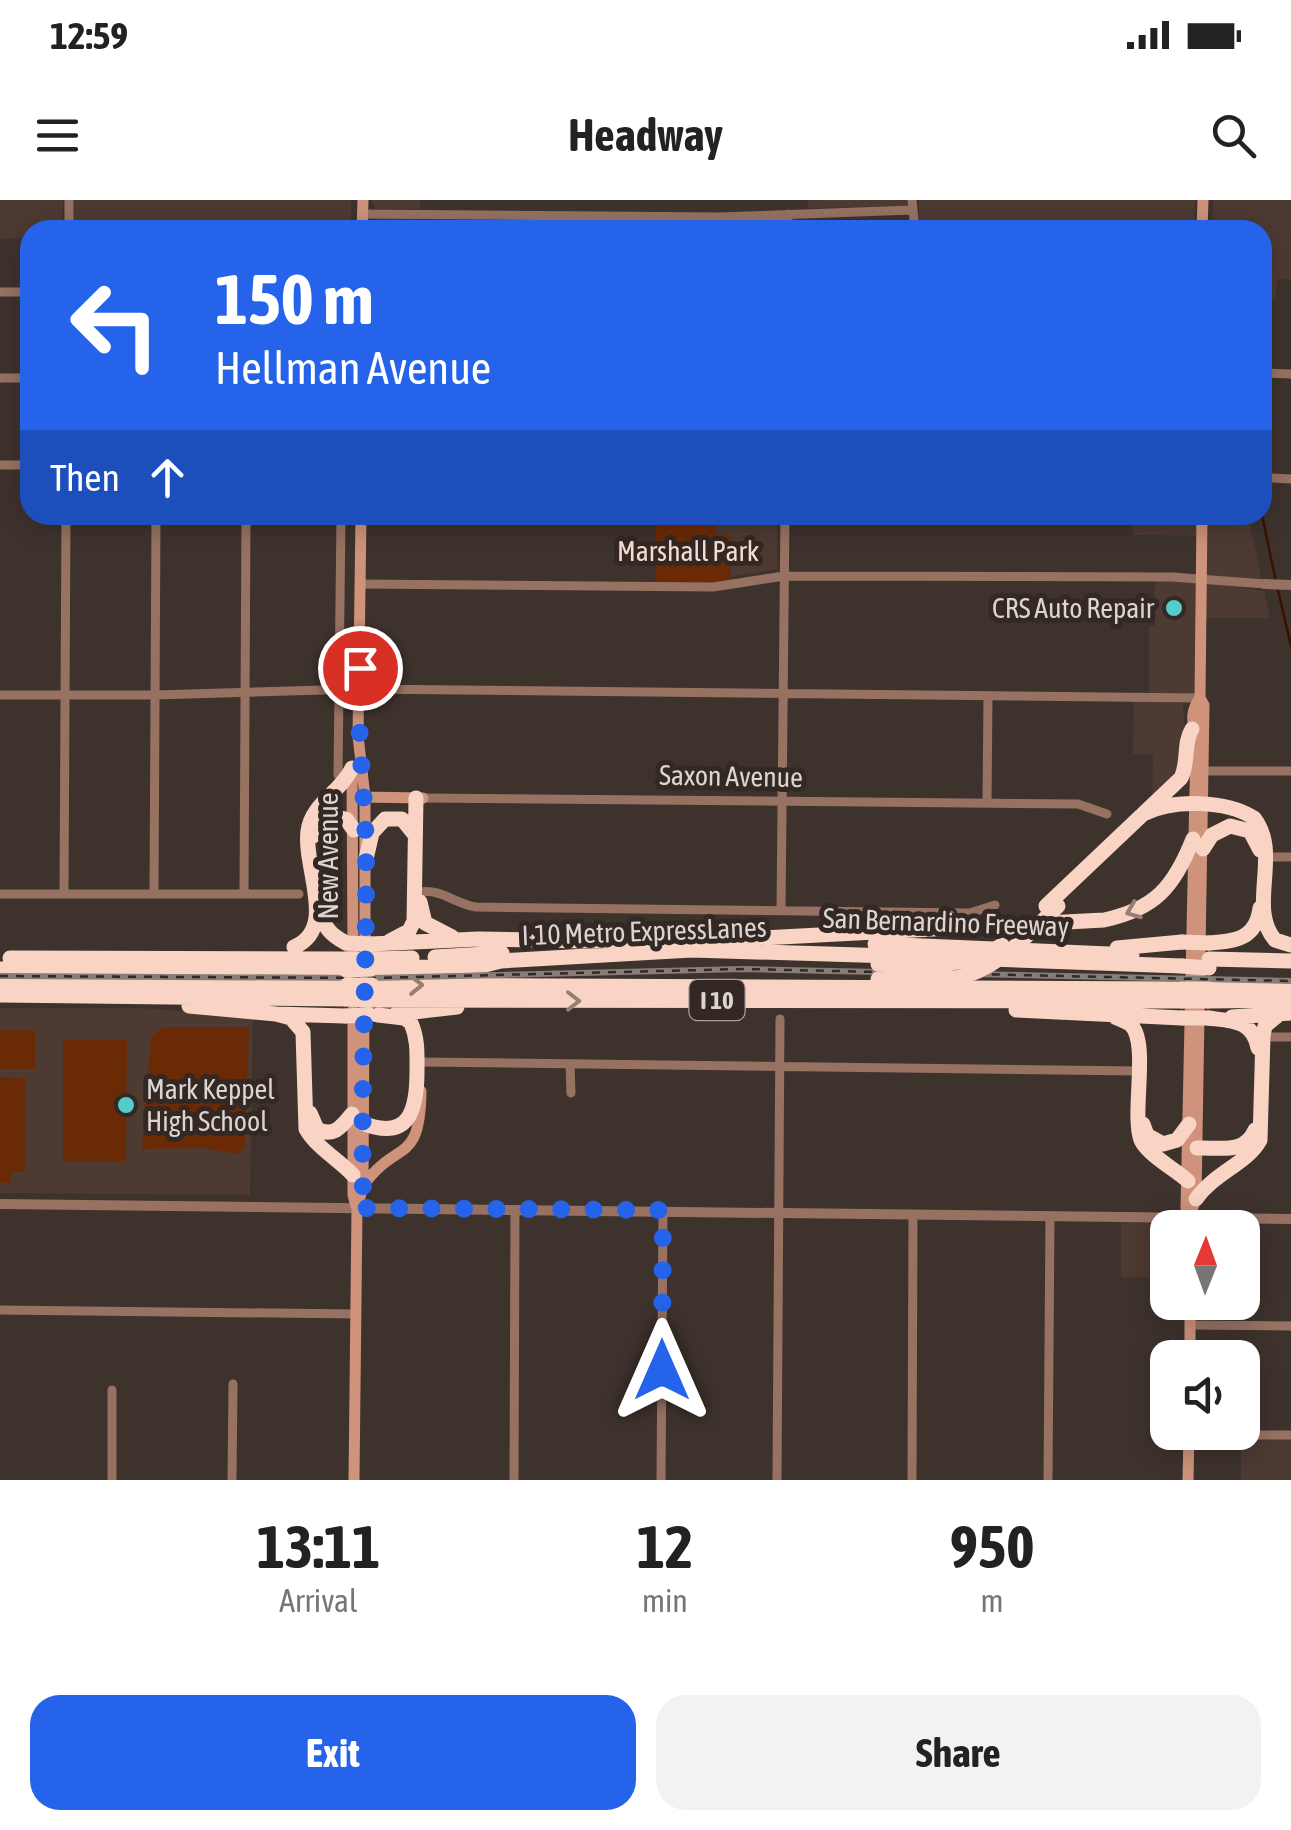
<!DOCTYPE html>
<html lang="en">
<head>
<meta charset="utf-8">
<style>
  :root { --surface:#fff; --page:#f2f2f2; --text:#222; --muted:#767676; --accent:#2563eb }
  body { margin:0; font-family:"Asap Condensed",sans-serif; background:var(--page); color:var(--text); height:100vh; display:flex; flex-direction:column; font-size:38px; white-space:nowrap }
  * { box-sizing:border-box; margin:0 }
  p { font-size:32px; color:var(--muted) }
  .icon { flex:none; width:55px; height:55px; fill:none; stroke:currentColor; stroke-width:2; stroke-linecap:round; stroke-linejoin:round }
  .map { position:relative; height:1280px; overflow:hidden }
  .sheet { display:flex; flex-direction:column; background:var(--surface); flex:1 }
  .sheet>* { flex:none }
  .hud { position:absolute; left:20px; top:20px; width:1252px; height:305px; border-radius:30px; box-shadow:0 5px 25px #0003; background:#2563eb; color:#fff; overflow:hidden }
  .needle { width:65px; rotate:1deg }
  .tools { position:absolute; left:1150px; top:1010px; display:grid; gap:20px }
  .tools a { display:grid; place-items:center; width:110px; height:110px; border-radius:20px; background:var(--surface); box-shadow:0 5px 25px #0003; font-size:50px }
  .pin { position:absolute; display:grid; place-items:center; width:85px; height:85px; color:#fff; margin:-42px; border:5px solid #fff; border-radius:50%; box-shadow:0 2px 10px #0007 }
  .me { position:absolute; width:110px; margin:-55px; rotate:0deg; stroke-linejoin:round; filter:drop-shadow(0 0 8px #0008) }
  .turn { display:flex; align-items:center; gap:35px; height:210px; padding:0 30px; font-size:45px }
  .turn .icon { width:130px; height:130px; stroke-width:2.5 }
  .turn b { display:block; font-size:70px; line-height:85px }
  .then { display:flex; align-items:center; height:95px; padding:0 30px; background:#0003; gap:20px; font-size:38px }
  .eta { display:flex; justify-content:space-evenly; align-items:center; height:170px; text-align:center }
  .eta b { font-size:60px; font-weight:700; line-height:70px }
  .primary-button { display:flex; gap:20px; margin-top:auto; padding:20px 30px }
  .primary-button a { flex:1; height:115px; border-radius:30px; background:var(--accent); color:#fff; font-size:40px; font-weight:700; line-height:115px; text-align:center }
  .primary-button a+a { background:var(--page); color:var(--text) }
  .status { display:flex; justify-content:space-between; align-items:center; height:70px; padding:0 50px; background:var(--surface); direction:ltr }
  .status svg { height:28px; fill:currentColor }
  header { display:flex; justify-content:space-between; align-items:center; height:130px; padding:0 30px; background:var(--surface); font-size:45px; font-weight:700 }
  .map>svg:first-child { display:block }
</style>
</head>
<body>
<div class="status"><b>12:59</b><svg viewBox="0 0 49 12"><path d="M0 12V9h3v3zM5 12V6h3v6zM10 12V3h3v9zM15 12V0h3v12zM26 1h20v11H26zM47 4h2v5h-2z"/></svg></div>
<header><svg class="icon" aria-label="menu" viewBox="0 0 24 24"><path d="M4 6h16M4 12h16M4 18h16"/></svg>Headway<svg class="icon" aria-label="search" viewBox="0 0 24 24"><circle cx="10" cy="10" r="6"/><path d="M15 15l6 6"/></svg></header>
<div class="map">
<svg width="1291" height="1280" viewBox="0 0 1291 1280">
  <rect width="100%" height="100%" fill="#3e322d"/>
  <!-- built -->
  <path fill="#4d3a32" d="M0,0H63L62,30H30V38L0,39Z
    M74,0H351V27L289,30H74Z
    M371,0H420V9H376Z
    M808,0H907V6L808,8Z
    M919,0H1195L1194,30H919Z
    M1213,0H1291V79H1277L1276,99H1263L1262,30H1212Z
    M375,18H419V30H371V23Z
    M777,315V369L730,377L731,337L715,334L716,316Z
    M1133,315H1197L1199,336L1133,335Z
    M1204,315H1248L1262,380L1203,379Z
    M1155,379L1199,382L1198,497L1149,496V426H1155Z
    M1203,382L1264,391L1270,418H1203Z
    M1134,500L1183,503L1185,539L1178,574L1152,598L1153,555L1133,554Z
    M0,808H141L253,817L250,995L0,993Z
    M1121,1019L1177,1024V1027L1168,1028L1167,1078L1121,1077Z
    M1241,1238L1291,1239V1280H1241Z"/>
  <!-- green -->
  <path fill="#6b2a06" d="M656,315H723L716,317L715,334L731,337L730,381L715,384L656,382Z
    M163,827H249L245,947L237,954L205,948L142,949L151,837Z
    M0,830H35V869H0Z
    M63,840H127L126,961H63Z
    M0,877L26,878L25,972H11V983H0Z"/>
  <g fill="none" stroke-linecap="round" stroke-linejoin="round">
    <!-- stream -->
    <path stroke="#391100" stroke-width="2.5" d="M1262,315L1276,382
      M1278,390L1291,446"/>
    <!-- minor -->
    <path stroke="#977262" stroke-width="9" d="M912,0L915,30
      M363,14L720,17L913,10
      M788,14V30
      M69,30V0
      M0,92H30
      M1262,173L1291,174
      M0,178H30
      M0,265H30
      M1272,278L1291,279
      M360,384L713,387L784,376L1172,377L1265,384
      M0,495H155L358,489L1200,498
      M1203,571H1291
      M338,575L341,315
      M423,598L1078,604L1107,614
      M987,603L988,496
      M1265,657H1291
      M421,692C442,689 455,704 476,707L970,713L995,705
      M64,693L66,315
      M154,693L156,315
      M0,694H299
      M244,694L246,315
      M781,709L785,315
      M1272,837H1291
      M422,862L1138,871
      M570,864L571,893
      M0,1110L356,1114
      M1190,1125L1291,1126
      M1189,1235H1291
      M112,1280V1190
      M232,1280L233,1184
      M514,1280L515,1010
      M661,1280L663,1010
      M777,1280L780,819
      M912,1280L913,1015
      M1048,1280L1050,1016"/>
    <!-- tertiary -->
    <path stroke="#977262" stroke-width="10" d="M1265,384L1291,385
      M0,1004L1291,1019"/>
    <!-- secondary -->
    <path stroke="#ce937a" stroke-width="11" d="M362,30L363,0
      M1202,30L1203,0
      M361,315L358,536L365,597V750
      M352,570L353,752
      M362,597L423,598
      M353,810V995L356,1006
      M363,986C397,938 420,967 421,891
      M1189,1019L1196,999L1204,505L1200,498L1202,315
      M1189,1028L1186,1008L1196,545C1194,527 1188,513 1200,498
      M1190,1158V1102
      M354,1280L357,1008L363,986L364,809
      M1188,1280L1189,1232"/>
    <!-- motorway -->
    <path stroke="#f9d4c4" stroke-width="15" d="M1143,614C1173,599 1226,600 1254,618C1282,653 1247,708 1275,740L1291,745
      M313,636C316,619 330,616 346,619L354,630
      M1203,649L1212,635L1230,626L1250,631L1260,650
      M366,659L372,633L385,619H402L415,635
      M420,702L425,723L452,737
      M1046,706L1181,578C1189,562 1183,544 1192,529
      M320,709C324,727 329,734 346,743
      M723,740L1104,720C1155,709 1174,687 1193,639
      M390,741L409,731L414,721L416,598
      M1209,743C1236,741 1256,739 1260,708
      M371,744L478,739L638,742
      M875,744L1132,755
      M294,747C338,729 303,668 308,631C311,604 341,592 352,568
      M1117,748L1182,742
      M435,757L502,753
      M10,758L346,759
      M371,759L412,758
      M991,759L1182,766
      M1209,759L1291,761
      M0,769L346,770
      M371,769L485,765L501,761L692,750L958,758
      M0,784L347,785
      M372,785L1182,789
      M1209,789H1291
      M0,795L346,799
      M371,800L1182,801
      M1208,801L1291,800
      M189,806L276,814L345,816
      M1016,810L1182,818
      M276,814L291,818L303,832L306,929C317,948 338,959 353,975
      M396,814L457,807
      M1115,817C1117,818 1129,823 1130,824C1150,841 1131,913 1141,940C1147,954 1176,970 1188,981
      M1232,817L1291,813
      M1208,818C1232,821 1253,820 1258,848
      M310,913L317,929C334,938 342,926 352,914
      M362,923C410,942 417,909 417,871C417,854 418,839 411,823L404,818L378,815
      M1143,924L1147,935L1163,944L1177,940L1189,924
      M1197,948C1220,947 1244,955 1255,930
      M1196,999C1214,973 1248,963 1260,940L1263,836L1265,826L1277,816"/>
    <!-- rail casing -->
    <g stroke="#877e79" stroke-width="6">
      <path id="rail" d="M0,776L372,778L743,769L1291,781"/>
    </g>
    <!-- rail -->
    <use href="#rail" stroke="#332823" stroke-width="2.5" stroke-dasharray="8" stroke-linecap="butt"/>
    <!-- motorway-bridge -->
    <path stroke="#f9d4c4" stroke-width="15" d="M1182,742L1209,743
      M346,743L371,744
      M346,759H371
      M878,764C922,765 963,770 1002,745
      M1182,766L1209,768
      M346,770L371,769
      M878,779C903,779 931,782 956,778C997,771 1029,733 1058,706
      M347,785H372
      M1182,789H1209
      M346,799L371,800
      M1182,801H1208
      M345,816L370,815
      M1182,818H1208"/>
  </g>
  <!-- one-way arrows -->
  <defs><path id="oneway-chevron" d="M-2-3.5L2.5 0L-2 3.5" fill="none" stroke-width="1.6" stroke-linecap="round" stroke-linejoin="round" transform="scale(2.5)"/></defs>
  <g stroke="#967e74">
    <use href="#oneway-chevron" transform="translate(1133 711) rotate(158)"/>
    <use href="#oneway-chevron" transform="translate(416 785) rotate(-1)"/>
    <use href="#oneway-chevron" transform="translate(573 801)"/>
  </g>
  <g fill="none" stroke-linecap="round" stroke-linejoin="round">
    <!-- route -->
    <path stroke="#2563eb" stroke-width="18" stroke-dasharray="0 32.4" d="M360,468C356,530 365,590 366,651C367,763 361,875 363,986L357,1008L663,1010L662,1170"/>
  </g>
  <!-- markers -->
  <g fill="#52cdcc" stroke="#332823" stroke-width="4">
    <circle cx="1174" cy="408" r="10"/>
    <circle cx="126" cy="905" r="10"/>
  </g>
  <g text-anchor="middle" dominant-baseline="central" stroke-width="10" stroke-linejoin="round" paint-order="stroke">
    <!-- shield labels -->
    <rect fill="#332823" stroke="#a9a09c" stroke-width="2.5" x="689.5" y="780" width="55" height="40" rx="8"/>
    <g font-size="25" font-weight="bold" fill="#dbd4d0">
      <text x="717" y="800">I 10</text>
    </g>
    <!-- park labels -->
    <g font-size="28" fill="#f4ddd3" stroke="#332823">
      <text x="688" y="351">Marshall Park</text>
    </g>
    <!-- poi labels -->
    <g font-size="28" fill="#dbd4d0" stroke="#332823" text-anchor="end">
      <text x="1154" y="408">CRS Auto Repair</text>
      <text x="146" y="889" text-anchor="start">Mark Keppel<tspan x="146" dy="32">High School</tspan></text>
    </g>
    <!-- street labels -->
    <g font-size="28" fill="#dbd4d0" stroke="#332823">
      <text transform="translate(731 576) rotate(1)">Saxon Avenue</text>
      <text transform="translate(328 656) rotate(-90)">New Avenue</text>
      <text transform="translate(946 722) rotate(2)">San Bernardino Freeway</text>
      <text transform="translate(644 731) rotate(-2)">I-10 Metro ExpressLanes</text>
    </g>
  </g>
</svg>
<div class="tools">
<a><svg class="needle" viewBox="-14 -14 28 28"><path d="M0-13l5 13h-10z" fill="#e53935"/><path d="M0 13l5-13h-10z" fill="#767676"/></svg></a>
<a><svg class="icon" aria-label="sound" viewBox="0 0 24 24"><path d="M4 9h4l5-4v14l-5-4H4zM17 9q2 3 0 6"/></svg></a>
</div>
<div class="pin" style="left:360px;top:468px;background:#d93025"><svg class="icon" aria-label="arrive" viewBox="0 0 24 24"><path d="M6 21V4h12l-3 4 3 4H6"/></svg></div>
<svg class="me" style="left:662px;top:1170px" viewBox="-20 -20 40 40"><path d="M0-17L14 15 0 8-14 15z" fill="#2563eb" stroke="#fff" stroke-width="4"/></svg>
<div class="hud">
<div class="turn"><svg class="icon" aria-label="left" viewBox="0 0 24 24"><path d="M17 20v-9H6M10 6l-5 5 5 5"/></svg><div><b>150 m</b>Hellman Avenue</div></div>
<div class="then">Then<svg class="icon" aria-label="ahead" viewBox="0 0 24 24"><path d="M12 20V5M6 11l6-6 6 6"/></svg></div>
</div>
</div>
<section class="sheet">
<div class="eta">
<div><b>13:11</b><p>Arrival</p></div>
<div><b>12</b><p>min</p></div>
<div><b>950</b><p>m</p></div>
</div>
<div class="primary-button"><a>Exit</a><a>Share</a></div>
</section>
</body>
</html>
